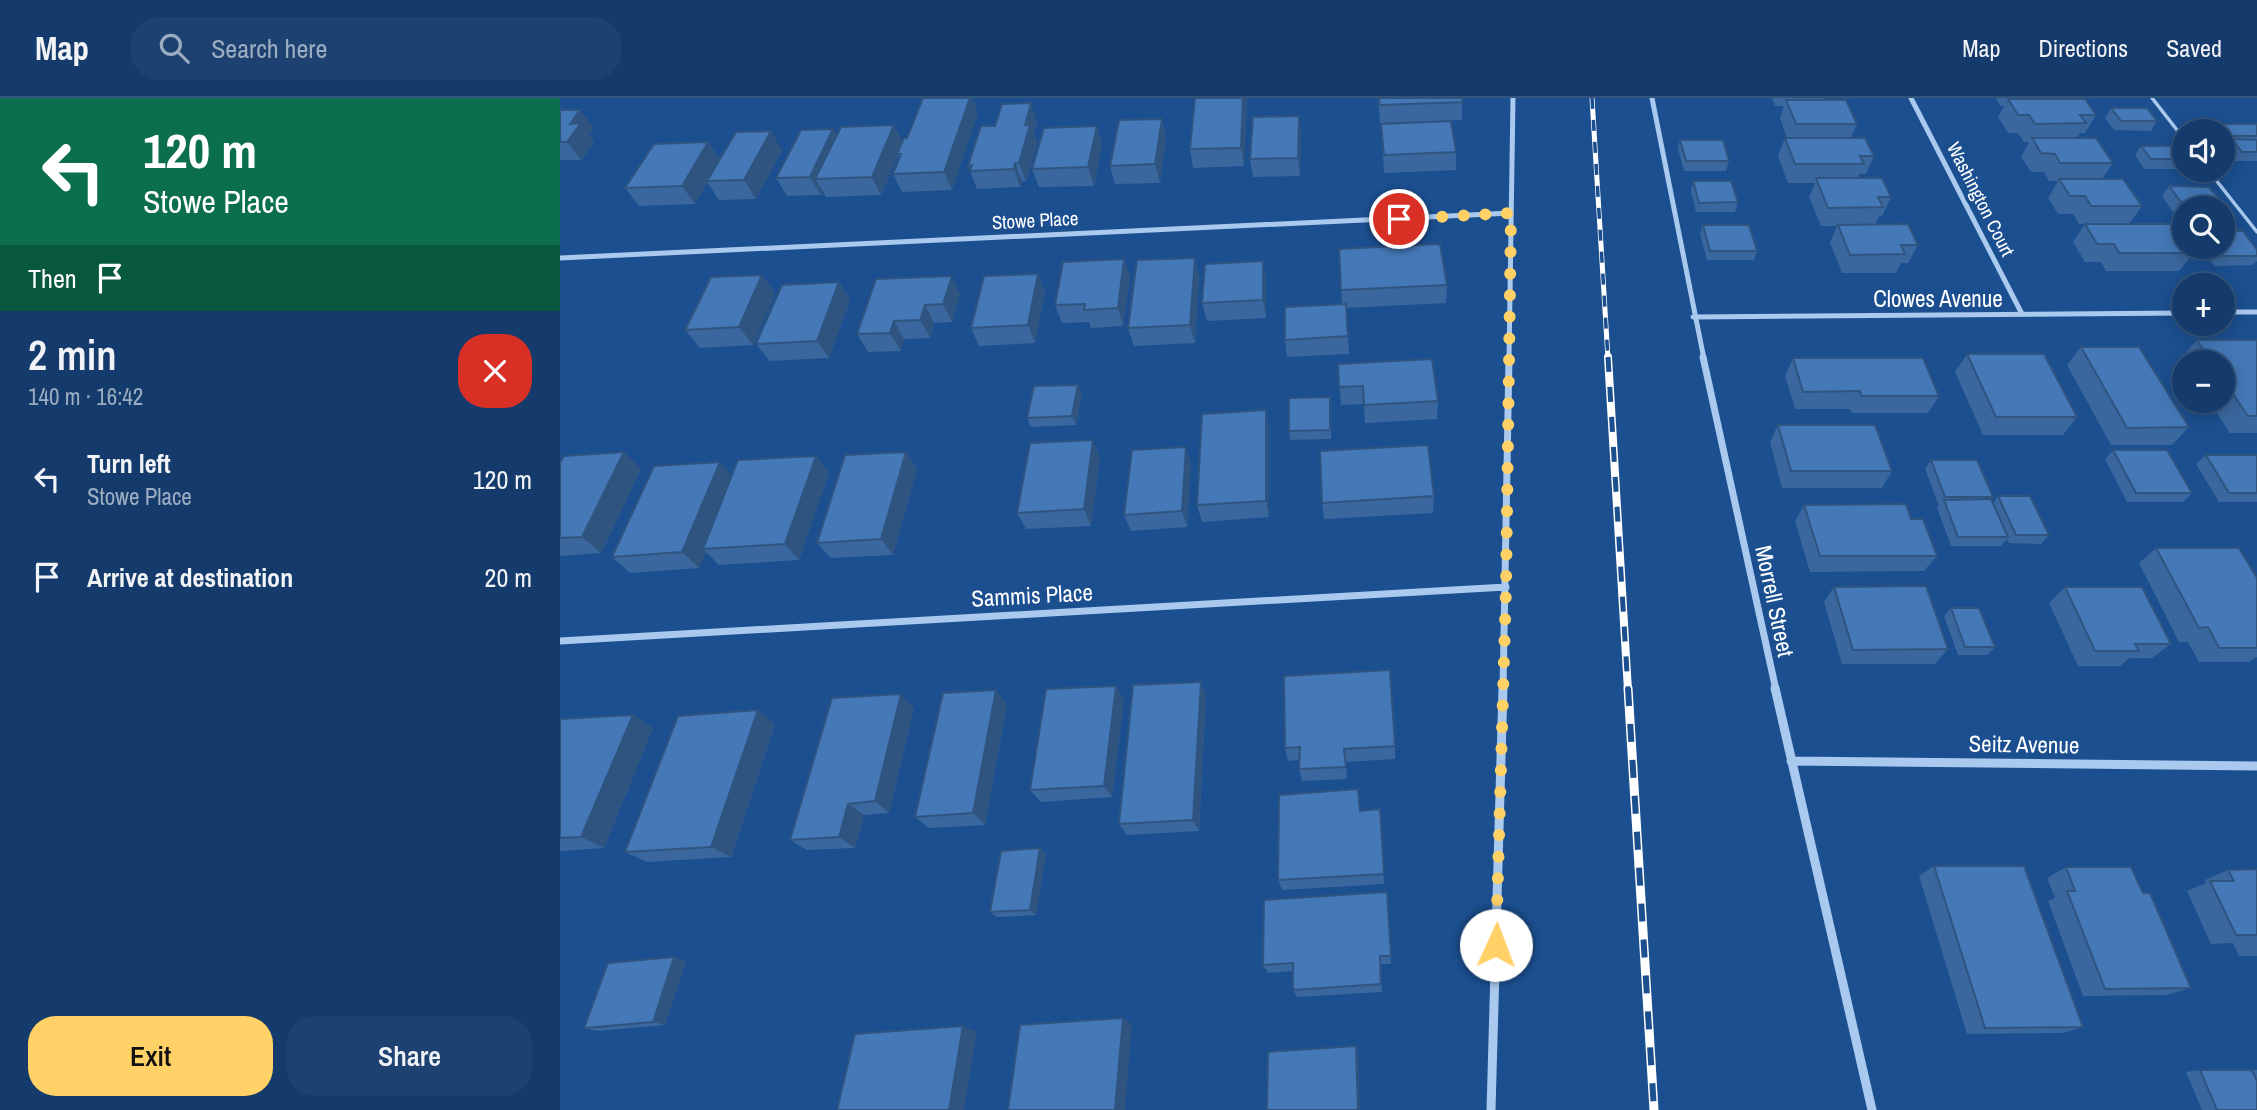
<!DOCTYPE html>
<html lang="en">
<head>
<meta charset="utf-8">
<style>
  :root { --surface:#143b6b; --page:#1d4271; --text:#f1f3f6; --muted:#9dadc1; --line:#33557e; --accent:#ffd166 }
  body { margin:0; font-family:"Archivo Narrow",sans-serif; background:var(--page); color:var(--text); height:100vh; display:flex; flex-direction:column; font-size:26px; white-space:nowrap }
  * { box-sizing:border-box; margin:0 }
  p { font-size:23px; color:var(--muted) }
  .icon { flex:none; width:38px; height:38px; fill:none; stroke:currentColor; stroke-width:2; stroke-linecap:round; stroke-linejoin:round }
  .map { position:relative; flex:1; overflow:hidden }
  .panel { display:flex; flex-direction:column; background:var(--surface); width:560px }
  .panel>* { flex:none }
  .guide { background:#0b6e4f; color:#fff; overflow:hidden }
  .controls { position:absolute; left:1612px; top:21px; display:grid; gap:14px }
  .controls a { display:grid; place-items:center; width:63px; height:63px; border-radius:50%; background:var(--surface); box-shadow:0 4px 18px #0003,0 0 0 2px var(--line); font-size:35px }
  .pin { position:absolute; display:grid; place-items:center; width:60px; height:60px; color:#fff; margin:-30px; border:4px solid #fff; border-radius:50%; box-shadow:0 2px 7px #0007 }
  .me { position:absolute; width:77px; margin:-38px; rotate:2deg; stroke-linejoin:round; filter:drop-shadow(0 0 5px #0008) }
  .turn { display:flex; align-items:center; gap:24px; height:147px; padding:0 28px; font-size:32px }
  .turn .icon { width:91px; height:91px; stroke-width:2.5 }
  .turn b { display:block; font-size:49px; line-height:60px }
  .then { display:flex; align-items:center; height:66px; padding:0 28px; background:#0003; gap:14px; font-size:26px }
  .round { display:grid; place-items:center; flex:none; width:74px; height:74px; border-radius:28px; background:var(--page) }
  .summary { display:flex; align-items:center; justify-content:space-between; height:119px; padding:0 28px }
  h1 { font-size:42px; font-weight:600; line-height:52px }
  .cta { display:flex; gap:14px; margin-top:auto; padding:14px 28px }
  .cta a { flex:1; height:80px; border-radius:28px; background:var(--accent); color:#111; font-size:28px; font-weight:600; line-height:80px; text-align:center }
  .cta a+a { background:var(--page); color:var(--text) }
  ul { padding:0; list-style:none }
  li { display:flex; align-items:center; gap:21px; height:98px; padding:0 28px }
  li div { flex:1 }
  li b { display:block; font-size:26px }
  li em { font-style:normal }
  header { display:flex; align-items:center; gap:42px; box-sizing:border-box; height:98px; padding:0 35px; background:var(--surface); border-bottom:2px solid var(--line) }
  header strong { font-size:33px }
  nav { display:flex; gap:38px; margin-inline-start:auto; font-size:24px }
  .search { width:490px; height:63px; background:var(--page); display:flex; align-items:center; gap:18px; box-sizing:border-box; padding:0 24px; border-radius:28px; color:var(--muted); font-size:26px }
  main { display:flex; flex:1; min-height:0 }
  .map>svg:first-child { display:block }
</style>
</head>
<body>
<header>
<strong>Map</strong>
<div class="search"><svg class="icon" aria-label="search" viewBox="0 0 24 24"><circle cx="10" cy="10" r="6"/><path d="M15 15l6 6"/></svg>Search here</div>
<nav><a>Map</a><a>Directions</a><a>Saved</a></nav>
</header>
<main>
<section class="panel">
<div class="guide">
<div class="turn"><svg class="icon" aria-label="left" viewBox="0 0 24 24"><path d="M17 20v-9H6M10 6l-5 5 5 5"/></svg><div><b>120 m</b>Stowe Place</div></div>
<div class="then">Then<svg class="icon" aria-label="arrive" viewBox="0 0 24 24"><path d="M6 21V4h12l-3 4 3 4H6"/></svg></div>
</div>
<div class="summary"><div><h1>2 min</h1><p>140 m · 16:42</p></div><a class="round" style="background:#d93025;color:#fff"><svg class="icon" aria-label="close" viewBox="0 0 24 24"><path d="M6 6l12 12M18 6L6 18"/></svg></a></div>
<ul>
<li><svg class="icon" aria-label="left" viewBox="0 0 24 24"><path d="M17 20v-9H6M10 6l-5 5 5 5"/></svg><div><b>Turn left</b><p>Stowe Place</p></div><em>120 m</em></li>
<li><svg class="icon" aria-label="arrive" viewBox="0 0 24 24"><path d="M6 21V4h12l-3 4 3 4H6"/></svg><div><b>Arrive at destination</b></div><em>20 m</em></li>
</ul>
<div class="cta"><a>Exit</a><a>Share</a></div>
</section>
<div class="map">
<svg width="1697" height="1012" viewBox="0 0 1697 1012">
  <rect width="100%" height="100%" fill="#1b4f8f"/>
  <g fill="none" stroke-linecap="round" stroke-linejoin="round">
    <!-- lane -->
    <path stroke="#a9c9ee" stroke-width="3.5" d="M1592,0L1624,41
      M1648,72L1697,134"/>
    <!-- street-far2 -->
    <path stroke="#a9c9ee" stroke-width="5" d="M1092,0L1144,261
      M1351,0L1462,216
      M0,160L951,115
      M1662,214H1697
      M1133,219L1624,215
      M949,261L953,0"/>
    <!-- street-far1 -->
    <path stroke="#a9c9ee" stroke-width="7" d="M1143,259L1216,592
      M0,543L946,489
      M943,592L949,259"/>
    <!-- street -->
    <path stroke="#a9c9ee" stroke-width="9" d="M1215,590L1312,1012
      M1231,663L1697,668
      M931,1012L943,590"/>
    <!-- rail-far2 casing -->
    <g stroke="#fff" stroke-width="5">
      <path id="rail-far2" d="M1032,0L1048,261"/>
    </g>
    <!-- rail-far1 casing -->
    <g stroke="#fff" stroke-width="8">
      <path id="rail-far1" d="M1048,259L1068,592"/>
    </g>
    <!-- rail casing -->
    <g stroke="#fff" stroke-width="9">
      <path id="rail" d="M1068,590L1094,1012"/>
    </g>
    <!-- rail-far2 -->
    <use href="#rail-far2" stroke="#1b4f8f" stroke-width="3.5" stroke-dasharray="11" stroke-linecap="butt"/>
    <!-- rail-far1 -->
    <use href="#rail-far1" stroke="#1b4f8f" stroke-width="5" stroke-dasharray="15" stroke-linecap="butt"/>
    <!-- rail -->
    <use href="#rail" stroke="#1b4f8f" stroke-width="6" stroke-dasharray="18" stroke-linecap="butt"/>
  </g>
  <!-- wall -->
  <path fill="#3a679d" d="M363,0H412L418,15L392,92L342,94L333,76L339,60L338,57L321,97L266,99L263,93L261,97L227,98L216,80L273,31L276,37L334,27L342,44L347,40Z
    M687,0L684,68L633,70L630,51Z
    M818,0H902V22L820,25Z
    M1212,0H1264L1263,2L1297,26L1291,40L1314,58L1306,76H1299L1298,80L1331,99L1322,118H1319L1315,127L1358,147L1348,165H1341L1336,175H1282L1270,145L1277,128H1261L1249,99L1255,85H1228L1218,58L1225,40H1227L1220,20L1224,8H1215Z
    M1436,0H1495L1494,1L1536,17L1525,35H1520L1517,40L1553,65L1542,81L1582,108L1569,126H1519L1513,116H1498L1488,100L1498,83H1489L1484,74H1471L1461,59L1469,44H1464L1458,35H1448L1438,19L1444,8H1440Z
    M1551,10L1597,23L1591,33L1554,32L1545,20Z
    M0,12L34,30L29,37L34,44L21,62H0Z
    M477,24L474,36L477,45L466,83H462L460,89L417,91L408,68L435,28Z
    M821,26L896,54V72L824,75Z
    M1660,26H1697V63H1674L1664,51L1667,48L1662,47V33H1655Z
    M741,36L740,78L693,79L690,61Z
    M606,39L600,85L555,86L550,68Z
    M1120,42L1169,63L1166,73H1124L1118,51Z
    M148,44L160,62L222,52L196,101L159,102L147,84L135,106L79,108L65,90Z
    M542,46L534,88L479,89L472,71Z
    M1581,48L1624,59V64L1619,71H1584L1575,57Z
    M1133,83L1178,104L1175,114H1136L1131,93Z
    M1609,88L1662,104L1657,110H1624V114H1613L1602,98Z
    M1525,126L1634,155L1619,173H1546L1541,164H1525L1513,144Z
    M1143,127L1197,153L1194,162H1147L1140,136Z
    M1641,149H1662L1697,152V163L1693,167L1654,168Z
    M779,151L887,187L886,205L786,210L789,256L727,259L725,242L782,207Z
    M635,160L639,178L635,245L574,248L568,230Z
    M564,161L570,179L563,228L531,230L529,224L502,225L495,207Z
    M703,163L706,181V220L647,223L642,205Z
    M478,176L485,194L475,245L419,248L411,230Z
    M202,177L215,195L193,247L140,250L125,232Z
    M316,181L400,196L392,224L374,225L370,240L344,241L341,253L308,254L297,236Z
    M279,184L290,202L269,260L210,263L196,246Z
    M1637,242H1697V335H1670L1649,303H1662V264H1624L1621,260Z
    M1521,249L1629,329L1612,347H1551L1507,267Z
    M1407,256L1517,319L1503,337H1423L1395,274Z
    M1233,260L1379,298L1368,315H1292L1290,311H1235L1225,278Z
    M778,266L878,303L877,321L805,325L804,306L781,307Z
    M518,287L522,296L516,327L471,329L467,320Z
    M771,308V341L730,342L729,333Z
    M706,312L709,330V419L642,424L637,407Z
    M1218,327L1332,373L1322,390H1222L1210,344Z
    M1553,352L1632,395L1623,404H1567L1545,361Z
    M346,354L357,371L333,457L271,460L257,445Z
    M1646,357H1697V404H1659L1636,366Z
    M256,358L269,375L239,462L159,467L146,454L139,470L70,475L52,459L172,377Z
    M540,359L531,428L466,431L457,415Z
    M1371,362L1433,399L1431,401L1433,405L1438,398L1489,437L1481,446L1449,445L1447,441L1441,448H1391L1377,410L1379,408L1365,371Z
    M0,365L81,371L41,455L0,458Z
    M631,366L627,429L571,433L564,417Z
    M874,398L873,415L764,421L762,405Z
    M1244,407L1351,421L1377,458L1364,473L1250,474L1235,423Z
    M1596,450L1697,480V559L1689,564H1639L1628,544H1619L1579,465Z
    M1274,489L1388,551L1375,566H1282L1264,504Z
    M1505,489L1611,546L1592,560H1570L1560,568H1518L1489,505Z
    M1391,510L1435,549L1427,557H1398L1384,518Z
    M724,578L835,648V661L786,664L787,681L742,683L739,671V662L728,663L725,650Z
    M646,598L639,733L567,737L559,726Z
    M564,601L552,699L481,704L470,692Z
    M447,606L425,727L369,730L355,719Z
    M354,610L329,715L304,717L295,750L247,752L230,742Z
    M73,617L93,630L44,750L0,753V621Z
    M215,626L171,759L87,764L65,754Z
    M820,711L824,786L722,792L718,782Z
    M480,750L486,756L476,817L437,819L430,814Z
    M1374,768L1523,929L1502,935L1407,936L1359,778Z
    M1506,769L1583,795L1631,890L1607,897L1523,898L1488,803L1495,800L1487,780Z
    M1697,771V858H1679L1673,845L1651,846L1627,793L1646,785L1645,782L1668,772Z
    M827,794L831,866H821L822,894L737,899L733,892V873L708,875L703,867Z
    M114,859L126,864L105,927L38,933L24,930Z
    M1640,972H1697V1012H1642L1626,974Z"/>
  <!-- shaded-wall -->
  <path fill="#305480" d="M410,0H412L418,15L392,92L384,74Z
    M683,0H687L684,68L681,50Z
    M471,5L477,24L474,36L477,45L466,83L459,65L465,27Z
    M20,12L34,30L29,37L34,44L21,62L7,44L10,26Z
    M739,18L741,36L740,78L738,60Z
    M602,21L606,39L600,85L595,66Z
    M334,27L343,45L337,56L338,57L321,97L312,79Z
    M537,28L542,46L534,88L528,69Z
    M273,31L283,49L255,81L263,93L261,97L250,79Z
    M211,33L222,52L196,101L184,82Z
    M148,44L160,62L135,106L122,88Z
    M455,65L462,83L460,89L454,71Z
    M635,160L639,178L635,245L630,227Z
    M564,161L570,179L563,228L558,210Z
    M703,163L706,181V220L703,202Z
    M478,176L485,194L475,245L468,227Z
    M202,177L215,195L193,247L179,229Z
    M392,178L400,196L392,224L383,206Z
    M279,184L290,202L269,260L257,243Z
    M365,207L374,225L370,240L360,222Z
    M334,223L344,241L341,253L330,235Z
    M518,287L522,296L516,327L512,318Z
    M706,312L709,330V419L706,403Z
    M533,342L540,359L531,428L524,411Z
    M626,349L631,366L627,429L622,413Z
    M64,354L81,371L41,455L22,439Z
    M346,354L357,371L333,457L321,441Z
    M256,358L269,375L239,462L225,446Z
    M160,364L175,381L143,451L146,454L139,470L122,454Z
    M641,584L646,598L639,733L633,722Z
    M556,588L564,601L552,699L544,688Z
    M436,592L447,606L425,727L413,715Z
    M341,596L354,610L329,715L315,703Z
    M198,612L215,626L171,759L151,749Z
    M73,617L93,630L44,750L21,739Z
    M288,706L304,717L295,750L279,739Z
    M480,750L486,756L476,817L470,812Z
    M114,859L126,864L105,927L93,924Z
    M563,920L572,926L565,1012H555Z
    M403,928L417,934L404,1012H389Z
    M796,948L798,953L800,1012H798Z"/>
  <!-- building -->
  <path fill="#4478b7" stroke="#305480" stroke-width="2" d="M363,0H410L384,74L333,76L341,56H337L344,40H347Z
    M635,0H683L681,50L630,51Z
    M819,0H902L903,4L820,7Z
    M1448,1H1525L1536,17H1520L1526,25L1475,26L1469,17H1458Z
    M1226,2H1286L1297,26H1236Z
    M471,5L465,27H470L459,65H455L454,71L410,73L412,67L408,68L421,28H435L442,6Z
    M1551,10H1587L1597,23H1561Z
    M0,12H20L10,26L21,25L7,44H0Z
    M739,18L738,60L690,61L693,19Z
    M602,21L595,66L550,68L559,22Z
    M891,23L896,54L824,57L821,26Z
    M1660,26H1697V38H1670Z
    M334,27L312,79L255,81L281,29Z
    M537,28L528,69L472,71L484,30Z
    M273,31L250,79L216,80L241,32Z
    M211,33L184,82L147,83L176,34Z
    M1225,40H1305L1314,58H1300L1304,66H1235Z
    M1472,40H1536L1553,65H1500L1495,56L1481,55Z
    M1672,41L1697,42V54H1682Z
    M1120,42H1163L1169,63H1126Z
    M148,44L122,88L65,90L94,46Z
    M1581,48H1616L1624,59V61H1591Z
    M1256,80H1322L1331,99H1318L1323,109L1268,110Z
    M1499,81H1563L1582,108H1531L1525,98H1510Z
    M1133,83H1171L1178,104L1139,105Z
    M1609,88L1649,89L1662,104H1621Z
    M1348,126L1358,147H1341L1345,156L1290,157L1278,127Z
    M1525,126H1613L1624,141V149H1629L1634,155H1559L1554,146H1537Z
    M1143,127H1189L1197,153H1150Z
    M1662,133H1683L1697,152V158H1662L1655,149H1662Z
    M880,146L887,187L781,192L779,151Z
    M635,160L630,227L568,230L577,162Z
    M564,161L558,210L524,212L525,206L495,207L503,164Z
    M703,163V202L642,205L645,166Z
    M478,176L468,227L411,230L424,178Z
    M202,177L179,229L125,232L151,179Z
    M392,178L383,206L365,207L360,222L334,223L330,235L297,236L316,181Z
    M279,184L257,243L196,246L222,187Z
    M786,206L788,238L725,242V209Z
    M1637,242H1697V318H1688L1662,280V264H1652Z
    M1521,249H1579L1629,329L1567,330Z
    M1407,256H1484L1517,319H1436Z
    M1233,260H1363L1379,298H1301L1300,293L1243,294Z
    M872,261L878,303L804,307L803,288L779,289L778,266Z
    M518,287L512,318L467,320L474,288Z
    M770,299V332L729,333V300Z
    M706,312V403L637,407L642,316Z
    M1218,327H1315L1332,373H1231Z
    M533,342L524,411L457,415L470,345Z
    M868,347L874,398L762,405L760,353Z
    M626,349L622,413L564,417L572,352Z
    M1553,352H1607L1632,395H1576Z
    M64,354L22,439L0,440V365L4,358Z
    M346,354L321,441L257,445L285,357Z
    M1646,357H1697V395H1669Z
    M256,358L225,446L143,451L178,362Z
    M1371,362H1417L1433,399H1385Z
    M160,364L122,454L52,459L94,368Z
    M1438,398H1470L1489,437H1456Z
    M1431,401L1448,439H1398L1384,402Z
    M1346,406L1351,421H1363L1377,458H1260L1244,407Z
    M1596,450H1679L1697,480V550H1659L1648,529L1639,530Z
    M1366,488L1388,551L1293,552L1274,489Z
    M1505,489H1582L1611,546H1575L1579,553H1535Z
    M1391,510H1419L1435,549H1405Z
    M830,572L835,648L784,651L786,669L739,671L740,649L725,650L724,578Z
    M641,584L633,722L559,726L573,587Z
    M556,588L544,688L470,692L486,591Z
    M436,592L413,715L355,719L383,595Z
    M341,596L315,703L288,706L279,739L230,742L272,600Z
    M198,612L151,749L65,754L118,618Z
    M73,617L21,739L0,740V621Z
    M798,691L800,713L820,711L824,776L718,782L719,697Z
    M480,750L470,812L430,814L441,753Z
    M1374,768H1464L1523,929L1425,930Z
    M1506,769H1571L1583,795H1590L1631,890L1545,891L1507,793H1515Z
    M1697,771V837H1676L1650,783H1674L1668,772Z
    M827,794L831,858H820L821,886L733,892V865L703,867L704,802Z
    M114,859L93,924L24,930L48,865Z
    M563,920L555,1012H448L460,927Z
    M403,928L389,1012H277L295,936Z
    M796,948L798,1012H707L708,954Z
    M1640,972H1692L1697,983V1012H1657Z"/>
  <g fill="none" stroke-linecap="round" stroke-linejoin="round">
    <!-- route -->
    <path stroke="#ffd166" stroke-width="12" stroke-dasharray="0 21.6" d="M839,121L951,115L946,489L936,847"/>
  </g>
  <g text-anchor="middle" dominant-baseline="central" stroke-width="7" stroke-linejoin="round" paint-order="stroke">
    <!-- far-street labels -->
    <g font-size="19" fill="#fff" stroke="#1b4f8f">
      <text transform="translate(1421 101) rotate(63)">Washington Court</text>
      <text transform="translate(475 122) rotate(-3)">Stowe Place</text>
    </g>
    <!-- street labels -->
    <g font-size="23" fill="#fff" stroke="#1b4f8f">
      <text x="1378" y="200">Clowes Avenue</text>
      <text transform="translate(472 497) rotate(-3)">Sammis Place</text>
      <text transform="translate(1215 503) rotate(78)">Morrell Street</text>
      <text transform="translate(1464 646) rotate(1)">Seitz Avenue</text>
    </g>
  </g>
</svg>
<div class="controls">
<a><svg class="icon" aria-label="sound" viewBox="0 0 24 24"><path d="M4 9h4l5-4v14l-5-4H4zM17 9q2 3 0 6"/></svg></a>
<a><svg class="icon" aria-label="search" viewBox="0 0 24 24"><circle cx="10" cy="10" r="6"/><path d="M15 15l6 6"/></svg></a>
<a>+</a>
<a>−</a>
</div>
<div class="pin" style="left:839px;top:121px;background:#d93025"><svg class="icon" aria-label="arrive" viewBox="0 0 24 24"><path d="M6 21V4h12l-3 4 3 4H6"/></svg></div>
<svg class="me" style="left:936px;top:847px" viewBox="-20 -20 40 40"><circle r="19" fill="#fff"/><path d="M0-13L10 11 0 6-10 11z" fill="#ffd166"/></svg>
</div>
</main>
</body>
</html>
